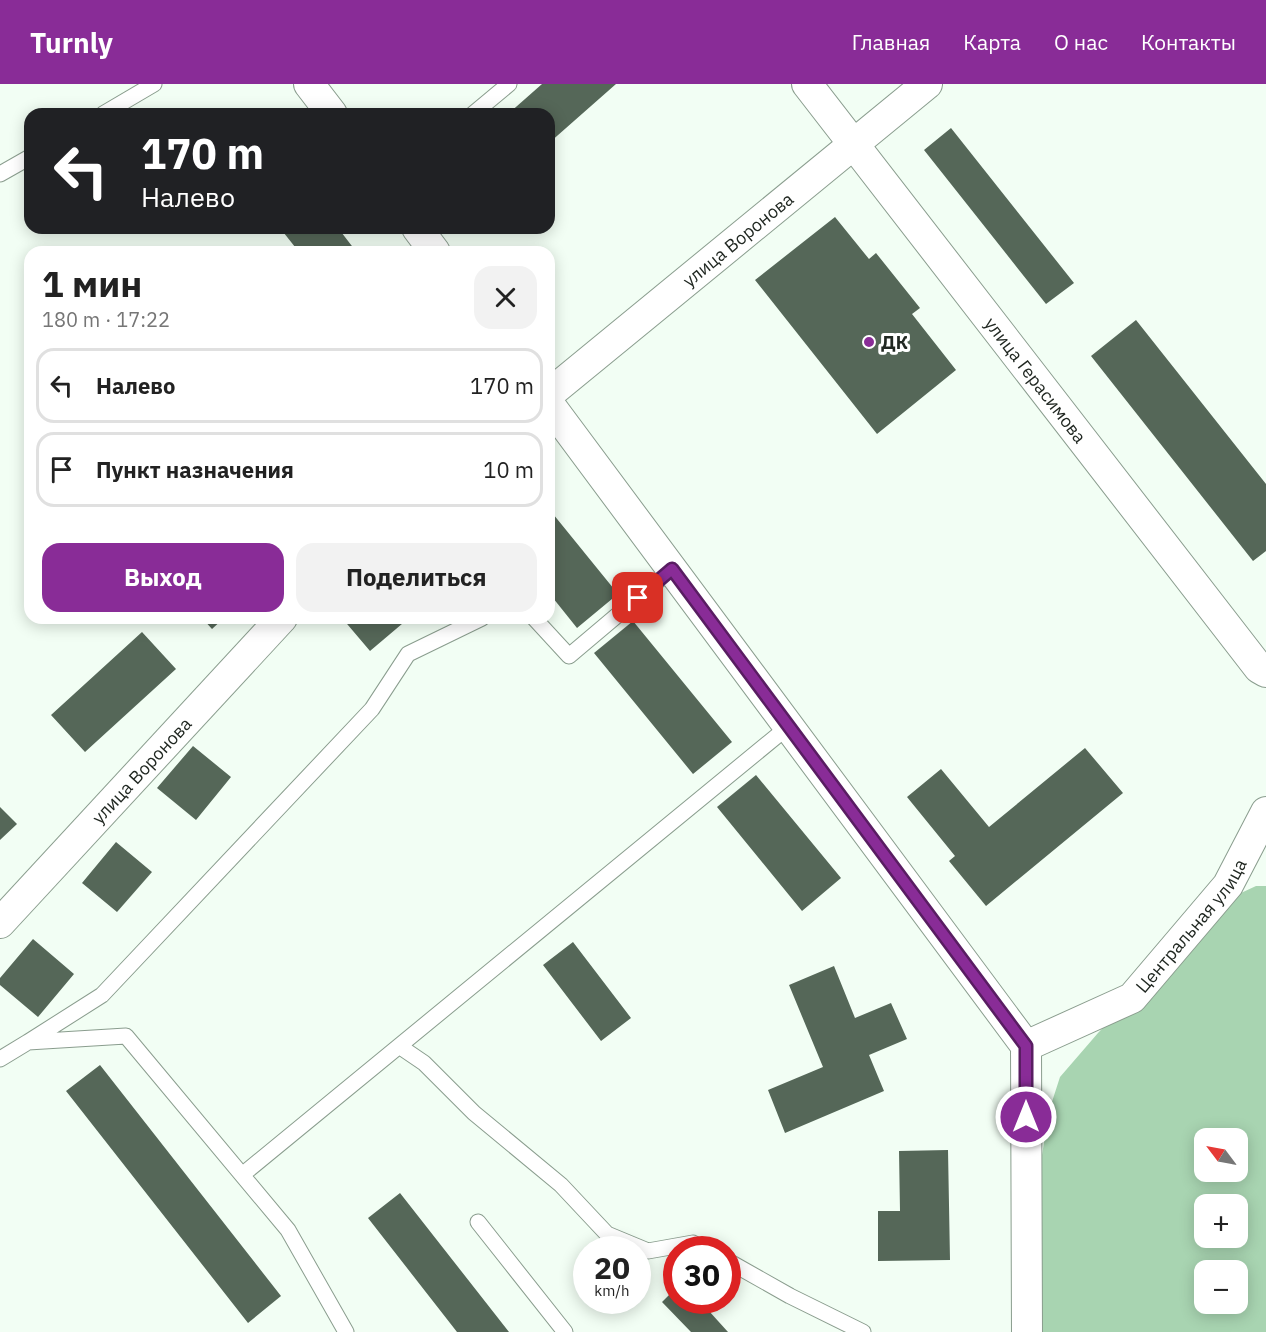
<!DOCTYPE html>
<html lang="ru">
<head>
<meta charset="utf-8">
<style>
  :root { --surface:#fff; --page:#f2f2f2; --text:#222; --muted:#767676; --line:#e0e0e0; --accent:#892c97 }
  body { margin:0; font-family:"IBM Plex Sans",sans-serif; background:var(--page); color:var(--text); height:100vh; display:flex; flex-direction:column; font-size:22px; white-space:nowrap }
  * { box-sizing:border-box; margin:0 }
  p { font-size:20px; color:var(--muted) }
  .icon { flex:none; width:33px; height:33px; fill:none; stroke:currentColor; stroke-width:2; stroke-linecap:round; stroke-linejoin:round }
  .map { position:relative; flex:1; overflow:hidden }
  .sheet { position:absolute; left:24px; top:162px; width:531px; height:378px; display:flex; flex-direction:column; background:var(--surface); border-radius:18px; box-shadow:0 3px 15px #0003 }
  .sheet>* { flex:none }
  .banner { position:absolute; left:24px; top:24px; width:531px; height:126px; border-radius:18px; box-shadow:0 3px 15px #0003; background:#202124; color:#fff; overflow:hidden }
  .needle { width:39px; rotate:302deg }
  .controls { position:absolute; left:1194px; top:1044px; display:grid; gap:12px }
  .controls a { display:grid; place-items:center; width:54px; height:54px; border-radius:12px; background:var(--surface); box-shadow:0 3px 15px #0003; font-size:30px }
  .speed { position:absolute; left:573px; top:1152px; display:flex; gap:12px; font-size:30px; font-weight:700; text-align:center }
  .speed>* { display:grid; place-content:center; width:78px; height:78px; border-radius:50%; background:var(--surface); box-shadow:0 3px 15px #0003; line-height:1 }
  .speed small { font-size:15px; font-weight:400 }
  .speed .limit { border:9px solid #d22; background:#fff; color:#111 }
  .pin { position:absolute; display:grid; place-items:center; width:51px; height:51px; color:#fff; margin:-26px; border-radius:12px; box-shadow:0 3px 9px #0006 }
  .me { position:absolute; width:66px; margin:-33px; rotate:0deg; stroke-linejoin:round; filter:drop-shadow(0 0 4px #0008) }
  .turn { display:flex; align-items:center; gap:21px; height:126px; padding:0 18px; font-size:27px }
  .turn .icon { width:78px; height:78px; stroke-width:2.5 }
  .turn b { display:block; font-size:42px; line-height:51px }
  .round { display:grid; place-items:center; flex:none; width:63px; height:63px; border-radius:18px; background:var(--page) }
  .overview { display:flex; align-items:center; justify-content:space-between; height:102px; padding:0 18px }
  h1 { font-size:36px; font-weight:800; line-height:45px }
  .primary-button { display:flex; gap:12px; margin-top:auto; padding:12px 18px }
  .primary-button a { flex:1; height:69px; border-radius:18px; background:var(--accent); color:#fff; font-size:24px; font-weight:800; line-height:69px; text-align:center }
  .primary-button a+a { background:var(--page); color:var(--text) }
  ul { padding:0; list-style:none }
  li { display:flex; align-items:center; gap:18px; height:75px; margin:0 12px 9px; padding:0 6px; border:3px solid var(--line); border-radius:18px }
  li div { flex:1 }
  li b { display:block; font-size:22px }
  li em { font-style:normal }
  header { display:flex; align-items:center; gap:36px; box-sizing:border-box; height:84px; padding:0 30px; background:var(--accent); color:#fff }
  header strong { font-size:28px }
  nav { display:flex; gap:33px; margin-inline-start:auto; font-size:21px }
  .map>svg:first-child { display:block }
</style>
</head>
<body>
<header>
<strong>Turnly</strong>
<nav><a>Главная</a><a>Карта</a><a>О нас</a><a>Контакты</a></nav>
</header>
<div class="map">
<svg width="1266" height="1248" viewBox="0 0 1266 1248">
  <rect width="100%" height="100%" fill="#f2fef4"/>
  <!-- green -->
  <path fill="#a8d4b1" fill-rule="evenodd" d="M1256,802H1266V1248H1038L1039,1090L1049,1027L1060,993L1098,949L1228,815ZM1204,1054H1238V1088H1204ZM1204,1120H1238V1154H1204ZM1204,1186H1238V1220H1204Z"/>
  <!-- building -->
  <path fill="#556758" d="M542,0H616L549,59V30H508Z
    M951,44L1074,199L1046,220L924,66Z
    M835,133L869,175L876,169L920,224L912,230L956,286L877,350L755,196Z
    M280,144H338L355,166L352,168H289L295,163Z
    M1136,236L1266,400V467L1253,477L1091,272Z
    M549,425L618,510L577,544L549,509Z
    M202,534H224L212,545Z
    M342,534H409L370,567Z
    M633,537L732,658L693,690L594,569Z
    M142,548L176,585L85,668L51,631Z
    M193,662L231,693L196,736L157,704Z
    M1085,664L1123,709L986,822L949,777L955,772L907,713L941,685L989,743Z
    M756,691L841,794L802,827L717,723Z
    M0,723L17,740L0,756Z
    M116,758L152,788L117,828L82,799Z
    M33,855L74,890L38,933L0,901V894Z
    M573,858L631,934L601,957L543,881Z
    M834,882L855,934L891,919L907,955L869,971L884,1007L785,1049L768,1006L823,983L789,901Z
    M100,981L281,1212L248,1239L66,1007Z
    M948,1066L950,1176L878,1177V1127H900L899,1067Z
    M400,1109L509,1248H457L368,1134Z
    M676,1204V1216H699L728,1248H691L662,1218Z"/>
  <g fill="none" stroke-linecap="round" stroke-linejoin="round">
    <!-- service casing -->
    <g stroke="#8a9d8e" stroke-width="17">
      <path id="service" d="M103,30L154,0
        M473,30L509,0
        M0,90L30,73
        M534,534L569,572L672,485
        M28,958L102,911L372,625L408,570L482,534
        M399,962L424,979L474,1029L561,1101L607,1150L648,1167L693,1159L705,1166
        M0,975L28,958L126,952L288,1146L346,1248
        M242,1091L789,642
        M478,1138L565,1248
        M728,1177L790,1212L863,1248"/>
    </g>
    <!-- minor casing -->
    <g stroke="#8a9d8e" stroke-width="32">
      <g id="minor">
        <path d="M309,0L332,30"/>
        <path id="s1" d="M807,0L1259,584L1266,588"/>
        <path d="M417,144L435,168"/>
        <path id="s2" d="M549,310L927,0"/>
        <path d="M549,320L1026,962L1027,1248"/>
        <path id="s3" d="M0,839L282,534"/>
        <path id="s4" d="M1026,962L1132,914L1228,801L1266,728"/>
      </g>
    </g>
    <!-- service -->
    <use href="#service" stroke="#fff" stroke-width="15"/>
    <!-- minor -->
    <use href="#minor" stroke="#fff" stroke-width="30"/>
  </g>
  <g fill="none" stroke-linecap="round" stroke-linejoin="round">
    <!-- route casing -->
    <g stroke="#591d62" stroke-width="15">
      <path id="route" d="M638,514L672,485L1026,962V1033"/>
    </g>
    <!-- route -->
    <use href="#route" stroke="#892c97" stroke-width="10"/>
  </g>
  <!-- markers -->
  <circle fill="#892c97" stroke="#fff" stroke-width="2" cx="869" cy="258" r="6"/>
  <g text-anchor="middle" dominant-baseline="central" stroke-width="6" stroke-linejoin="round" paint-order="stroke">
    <!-- street labels -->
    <g font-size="18" fill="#212822" stroke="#fff">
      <text stroke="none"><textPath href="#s2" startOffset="244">улица Воронова</textPath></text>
      <text stroke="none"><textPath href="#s1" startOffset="374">улица Герасимова</textPath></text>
      <text stroke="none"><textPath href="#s3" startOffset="208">улица Воронова</textPath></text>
      <text stroke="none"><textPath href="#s4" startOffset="210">Центральная улица</textPath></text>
    </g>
    <!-- poi labels -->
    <g font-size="18" font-weight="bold" fill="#212822" stroke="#fff" text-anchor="start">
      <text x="881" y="258">ДК</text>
    </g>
  </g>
</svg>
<div class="controls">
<a><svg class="needle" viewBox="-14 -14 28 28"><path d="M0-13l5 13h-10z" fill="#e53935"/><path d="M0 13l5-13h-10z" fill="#767676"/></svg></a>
<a>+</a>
<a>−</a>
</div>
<div class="speed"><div>20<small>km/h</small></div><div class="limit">30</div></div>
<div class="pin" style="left:638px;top:514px;background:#d93025"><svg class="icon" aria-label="arrive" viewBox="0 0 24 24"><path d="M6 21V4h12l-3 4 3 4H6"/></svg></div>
<svg class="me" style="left:1026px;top:1033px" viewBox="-20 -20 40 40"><circle r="17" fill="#892c97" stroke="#fff" stroke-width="3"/><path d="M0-11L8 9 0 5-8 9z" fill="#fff"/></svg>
<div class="banner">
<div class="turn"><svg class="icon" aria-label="left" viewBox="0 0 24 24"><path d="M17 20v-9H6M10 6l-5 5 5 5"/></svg><div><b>170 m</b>Налево</div></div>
</div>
<section class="sheet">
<div class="overview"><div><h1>1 мин</h1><p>180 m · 17:22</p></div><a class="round"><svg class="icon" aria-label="close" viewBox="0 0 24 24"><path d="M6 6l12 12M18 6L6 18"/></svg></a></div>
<ul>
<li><svg class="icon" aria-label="left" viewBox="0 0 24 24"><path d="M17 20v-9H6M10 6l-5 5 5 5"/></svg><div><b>Налево</b></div><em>170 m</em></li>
<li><svg class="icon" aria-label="arrive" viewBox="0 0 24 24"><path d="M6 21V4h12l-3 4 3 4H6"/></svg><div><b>Пункт назначения</b></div><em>10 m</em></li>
</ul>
<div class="primary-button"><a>Выход</a><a>Поделиться</a></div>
</section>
</div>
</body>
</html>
